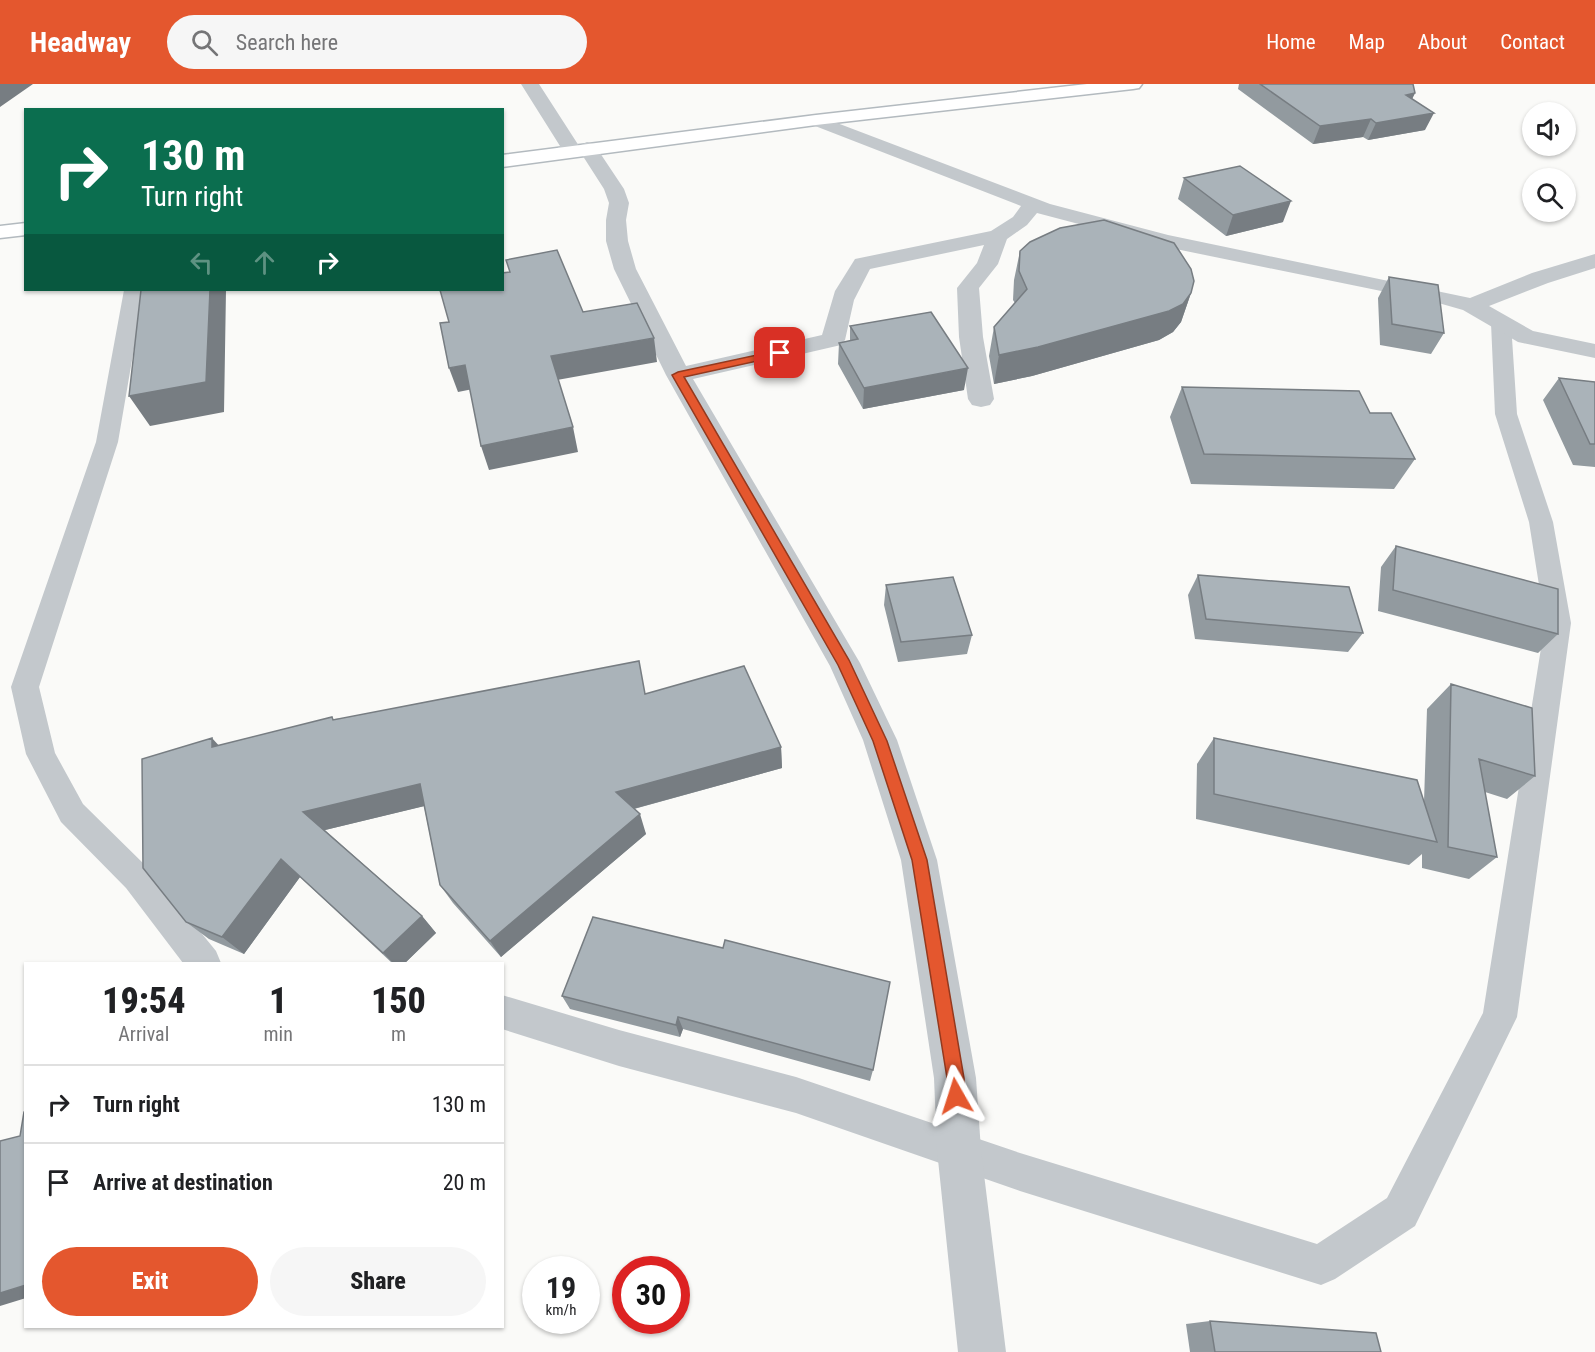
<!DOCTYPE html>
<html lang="en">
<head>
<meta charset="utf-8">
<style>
  :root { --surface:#fff; --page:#f6f6f6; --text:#202124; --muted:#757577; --line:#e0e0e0; --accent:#e4572e }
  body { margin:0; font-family:"Roboto Condensed",sans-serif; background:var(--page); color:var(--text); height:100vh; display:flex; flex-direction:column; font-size:22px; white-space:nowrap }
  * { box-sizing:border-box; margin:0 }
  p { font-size:20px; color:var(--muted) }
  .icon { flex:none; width:33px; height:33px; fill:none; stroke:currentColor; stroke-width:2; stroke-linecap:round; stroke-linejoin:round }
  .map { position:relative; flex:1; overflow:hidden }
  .drawer { position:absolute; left:24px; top:878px; width:480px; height:366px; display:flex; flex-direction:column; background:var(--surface); border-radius:0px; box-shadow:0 2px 4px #0004 }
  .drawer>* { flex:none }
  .banner { position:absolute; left:24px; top:24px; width:480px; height:183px; border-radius:0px; box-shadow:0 2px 4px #0004; background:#0b6e4f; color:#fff; overflow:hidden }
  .fabs { position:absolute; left:1522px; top:18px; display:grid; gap:12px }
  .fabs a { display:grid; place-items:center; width:54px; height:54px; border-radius:50%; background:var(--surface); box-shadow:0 2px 4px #0004; font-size:30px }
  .speed { position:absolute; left:522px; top:1172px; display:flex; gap:12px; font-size:30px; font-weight:700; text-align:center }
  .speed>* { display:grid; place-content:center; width:78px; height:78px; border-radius:50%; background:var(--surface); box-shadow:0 2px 4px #0004; line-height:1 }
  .speed small { font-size:15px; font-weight:400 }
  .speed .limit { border:9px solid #d22; background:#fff; color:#111 }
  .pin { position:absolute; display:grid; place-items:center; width:51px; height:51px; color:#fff; margin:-26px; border-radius:12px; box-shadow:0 3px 9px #0006 }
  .me { position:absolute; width:66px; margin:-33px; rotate:354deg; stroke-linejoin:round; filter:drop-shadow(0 0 4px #0008) }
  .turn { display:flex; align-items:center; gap:21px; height:126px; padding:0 18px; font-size:27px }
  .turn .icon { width:78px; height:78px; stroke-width:2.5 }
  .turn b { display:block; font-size:42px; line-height:51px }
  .lanes { display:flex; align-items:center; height:57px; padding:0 18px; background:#0003; justify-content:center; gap:30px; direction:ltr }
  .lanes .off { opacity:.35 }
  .eta { display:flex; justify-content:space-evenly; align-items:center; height:102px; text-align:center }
  .eta b { font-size:36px; font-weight:800; line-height:42px }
  .button { display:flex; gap:12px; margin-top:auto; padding:12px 18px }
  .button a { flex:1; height:69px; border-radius:36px; background:var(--accent); color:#fff; font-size:24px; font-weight:800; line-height:69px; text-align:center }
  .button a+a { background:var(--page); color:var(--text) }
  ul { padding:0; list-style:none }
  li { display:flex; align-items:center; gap:18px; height:78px; padding:0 18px; border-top:2px solid var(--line) }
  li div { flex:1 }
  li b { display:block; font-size:22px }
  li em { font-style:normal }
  header { display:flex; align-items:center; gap:36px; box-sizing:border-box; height:84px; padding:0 30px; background:var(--accent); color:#fff }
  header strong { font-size:28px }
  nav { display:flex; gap:33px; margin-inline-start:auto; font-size:21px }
  .search { width:420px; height:54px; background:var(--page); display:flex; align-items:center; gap:15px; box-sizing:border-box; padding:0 21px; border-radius:33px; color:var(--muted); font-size:22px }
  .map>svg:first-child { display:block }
</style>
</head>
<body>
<header>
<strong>Headway</strong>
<div class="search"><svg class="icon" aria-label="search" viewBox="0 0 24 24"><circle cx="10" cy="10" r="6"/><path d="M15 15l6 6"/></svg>Search here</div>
<nav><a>Home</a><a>Map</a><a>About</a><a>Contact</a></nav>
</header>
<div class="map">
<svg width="1595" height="1268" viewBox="0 0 1595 1268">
  <rect width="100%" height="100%" fill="#fafaf8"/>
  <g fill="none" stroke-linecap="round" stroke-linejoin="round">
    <!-- secondary casing -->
    <g stroke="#b3babf" stroke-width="3">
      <path id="secondary" d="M1087,0H1142L1139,4L1133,5L816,41L502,83V71L816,31Z
        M26,139V151L0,154V142Z"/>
    </g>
    <!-- lane -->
    <path fill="#c3c8cc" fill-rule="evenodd" d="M124,206H144L118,358L39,603L55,669L83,720L148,784L216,867L221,879H183L126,804L61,738L26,670L11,603L96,358Z
      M1501,233L1508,235L1511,239L1517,330L1553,438L1571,539L1517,933L1415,1142L1335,1195L1321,1201L1020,1107L796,1029L619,982L502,945V911L619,946L796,993L1020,1069L1317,1160L1387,1114L1483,929L1545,539L1529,438L1495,330L1491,239L1494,235Z"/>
    <!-- street -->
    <path fill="#c3c8cc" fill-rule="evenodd" d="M521,0H539L579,62L587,58L594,60L624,105L629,119L626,136L628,157L636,185L686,282L822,251L835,207L855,175L991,147L1013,133L1021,122L810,40L807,36L810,32L816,31L1050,120L1168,151L1470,214L1532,189L1595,170V184L1548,199L1489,222L1533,247L1595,260V274L1518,258L1463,226L1435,218L1166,163L1037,129L1027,141L1007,155L998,180L979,204L983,253L994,315L990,321L981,323L972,321L968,315L959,253L957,204L977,179L984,161L870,185L854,216L845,256L841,261L693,295L860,579L897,656L937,776L976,994L981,1066L1006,1268H958L937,1066L934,994L901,776L863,656L830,582L666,291L614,185L606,157V136L609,119L604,105L579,66L570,72H556L553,68L560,62Z"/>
    <!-- secondary -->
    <use href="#secondary" fill="#fff" fill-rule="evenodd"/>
  </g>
  <!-- wall -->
  <path fill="#929a9f" d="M1239,0H1413L1415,9L1412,15L1425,46L1368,56L1363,53L1313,60L1238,5Z
    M1184,94L1283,138L1226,152L1178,115Z
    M1020,167L1191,209L1181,238L1173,248L1159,256L1032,292L994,300L989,272L994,243L1015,219L1013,216L1014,196Z
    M1389,193L1444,249L1431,270L1380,261L1378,214Z
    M850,242L964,306L863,325L838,280L839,259L850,257Z
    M1559,294L1595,298V383L1573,381L1543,316Z
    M1182,303L1370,329L1415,375L1394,405L1191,400L1170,333Z
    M1396,462L1558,550L1538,569L1378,527L1381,483Z
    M1198,491L1363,549L1348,568L1195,555L1188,511Z
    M886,501L972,551L967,570L898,578L884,521Z
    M1451,600L1535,692L1507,715L1485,708L1497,773L1469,795L1422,784V770L1409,781L1196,735L1197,680L1214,654L1424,718L1427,625Z
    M646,609L781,663L782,684L634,725L646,750L501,873L453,819L440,801L424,722L325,746L422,832L436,849L405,879H392L300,793L244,870L209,855L186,838L219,662L334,635Z
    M593,833L873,986L870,997L683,945L680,953L570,925L562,912Z
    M1210,1237L1381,1268H1190L1186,1240Z"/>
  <!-- shaded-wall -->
  <path fill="#777d82" d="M0,0H33L0,23Z
    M1415,9L1406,27V11Z
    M1434,29L1425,46L1368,56L1376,39Z
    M1371,35L1363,53L1313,60L1320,42Z
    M1291,117L1283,138L1226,152L1233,131Z
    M210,206H226L224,328L150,342L129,312Z
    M1191,209L1181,238L1173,248L1159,256L1032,292L994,300L999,271Z
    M654,254L657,278L557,296L551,272Z
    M465,281L473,305L458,308L449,284Z
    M968,284L964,306L863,325L864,304Z
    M573,343L578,368L489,386L481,362Z
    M212,654L231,675L212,663Z
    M781,663L782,684L622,728L616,708Z
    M420,700L433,720L321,747L303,728Z
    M640,730L646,750L501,873L490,857Z
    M281,775L300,793L244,870L222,853Z
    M422,832L436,849L405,879H393L383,869Z
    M678,933L683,945L680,953L676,941Z
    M26,1201V1214L0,1222V1209Z"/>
  <!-- building -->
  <path fill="#aab3b9" stroke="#777d82" stroke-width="1.5" d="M1260,0H1413L1415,9L1406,11L1434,29L1376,39L1371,35L1320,42Z
    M1240,82L1291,117L1233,131L1184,94Z
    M1104,136L1174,159L1191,185L1194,197L1191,209L1183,220L1169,227L1038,263L999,271L994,243L1027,205L1019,187L1020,167L1030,158L1060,144Z
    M557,166L583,228L637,219L654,254L551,272L573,343L481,362L465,281L449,284L440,239L449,238L440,206H502V189L510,188L506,176Z
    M1389,193L1438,201L1444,249L1392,240Z
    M141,206H210L206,298L129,312Z
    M931,228L968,284L864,304L839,259L858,255L850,242Z
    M1559,294L1595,298V360H1590Z
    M1182,303L1359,307L1370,329H1391L1415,375L1204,370Z
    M1396,462L1558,505V550L1393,506Z
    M1198,491L1349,503L1363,549L1206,535Z
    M953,493L972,551L901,558L886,501Z
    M639,577L645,610L744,582L781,663L616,708L640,730L490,857L440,801L420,700L303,728L422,832L383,869L281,775L222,853L186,838L143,784L142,675L212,654V663L332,633L333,636Z
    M1451,600L1532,624L1535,692L1479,675L1497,773L1448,763Z
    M1214,654L1417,696L1437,758L1214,710Z
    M593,833L723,864L725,856L890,898L873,986L678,933L676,941L562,912Z
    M26,1027V1201L0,1209V1057L20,1052L24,1028Z
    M1210,1237L1376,1249L1381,1268H1215Z"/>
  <!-- route -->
  <path fill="#e4572e" stroke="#94391e" stroke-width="1.5" d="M780,266L785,269L784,271L684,293L849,576L887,657L927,776L964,994L965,1012L962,1018L956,1021L950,1018L947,994L912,776L873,657L838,581L672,291L678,288Z"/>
</svg>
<div class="fabs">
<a><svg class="icon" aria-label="sound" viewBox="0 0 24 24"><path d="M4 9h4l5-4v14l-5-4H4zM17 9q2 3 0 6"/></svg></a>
<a><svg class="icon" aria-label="search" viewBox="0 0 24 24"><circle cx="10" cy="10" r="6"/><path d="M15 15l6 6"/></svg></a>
</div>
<div class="speed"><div>19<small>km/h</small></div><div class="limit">30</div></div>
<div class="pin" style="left:780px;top:269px;background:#d93025"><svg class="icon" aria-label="arrive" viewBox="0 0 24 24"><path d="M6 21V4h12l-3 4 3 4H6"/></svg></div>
<svg class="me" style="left:956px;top:1012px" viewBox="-20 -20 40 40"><path d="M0-17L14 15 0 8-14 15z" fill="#e4572e" stroke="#fff" stroke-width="4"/></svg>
<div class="banner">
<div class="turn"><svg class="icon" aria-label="right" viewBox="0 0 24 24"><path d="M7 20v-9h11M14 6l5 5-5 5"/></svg><div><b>130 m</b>Turn right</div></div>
<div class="lanes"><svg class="icon off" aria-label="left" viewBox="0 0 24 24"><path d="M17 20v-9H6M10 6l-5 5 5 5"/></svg><svg class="icon off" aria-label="ahead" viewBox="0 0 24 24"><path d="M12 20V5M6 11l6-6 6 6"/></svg><svg class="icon" aria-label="right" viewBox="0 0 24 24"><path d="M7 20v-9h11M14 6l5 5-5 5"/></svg></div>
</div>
<section class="drawer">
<div class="eta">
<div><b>19:54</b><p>Arrival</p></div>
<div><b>1</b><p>min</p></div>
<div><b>150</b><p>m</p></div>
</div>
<ul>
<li><svg class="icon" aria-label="right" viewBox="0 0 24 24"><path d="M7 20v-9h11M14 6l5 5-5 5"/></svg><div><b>Turn right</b></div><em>130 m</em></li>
<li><svg class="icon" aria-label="arrive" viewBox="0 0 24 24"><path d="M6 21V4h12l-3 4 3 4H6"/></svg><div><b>Arrive at destination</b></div><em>20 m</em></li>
</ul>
<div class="button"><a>Exit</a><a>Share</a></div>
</section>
</div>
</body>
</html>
